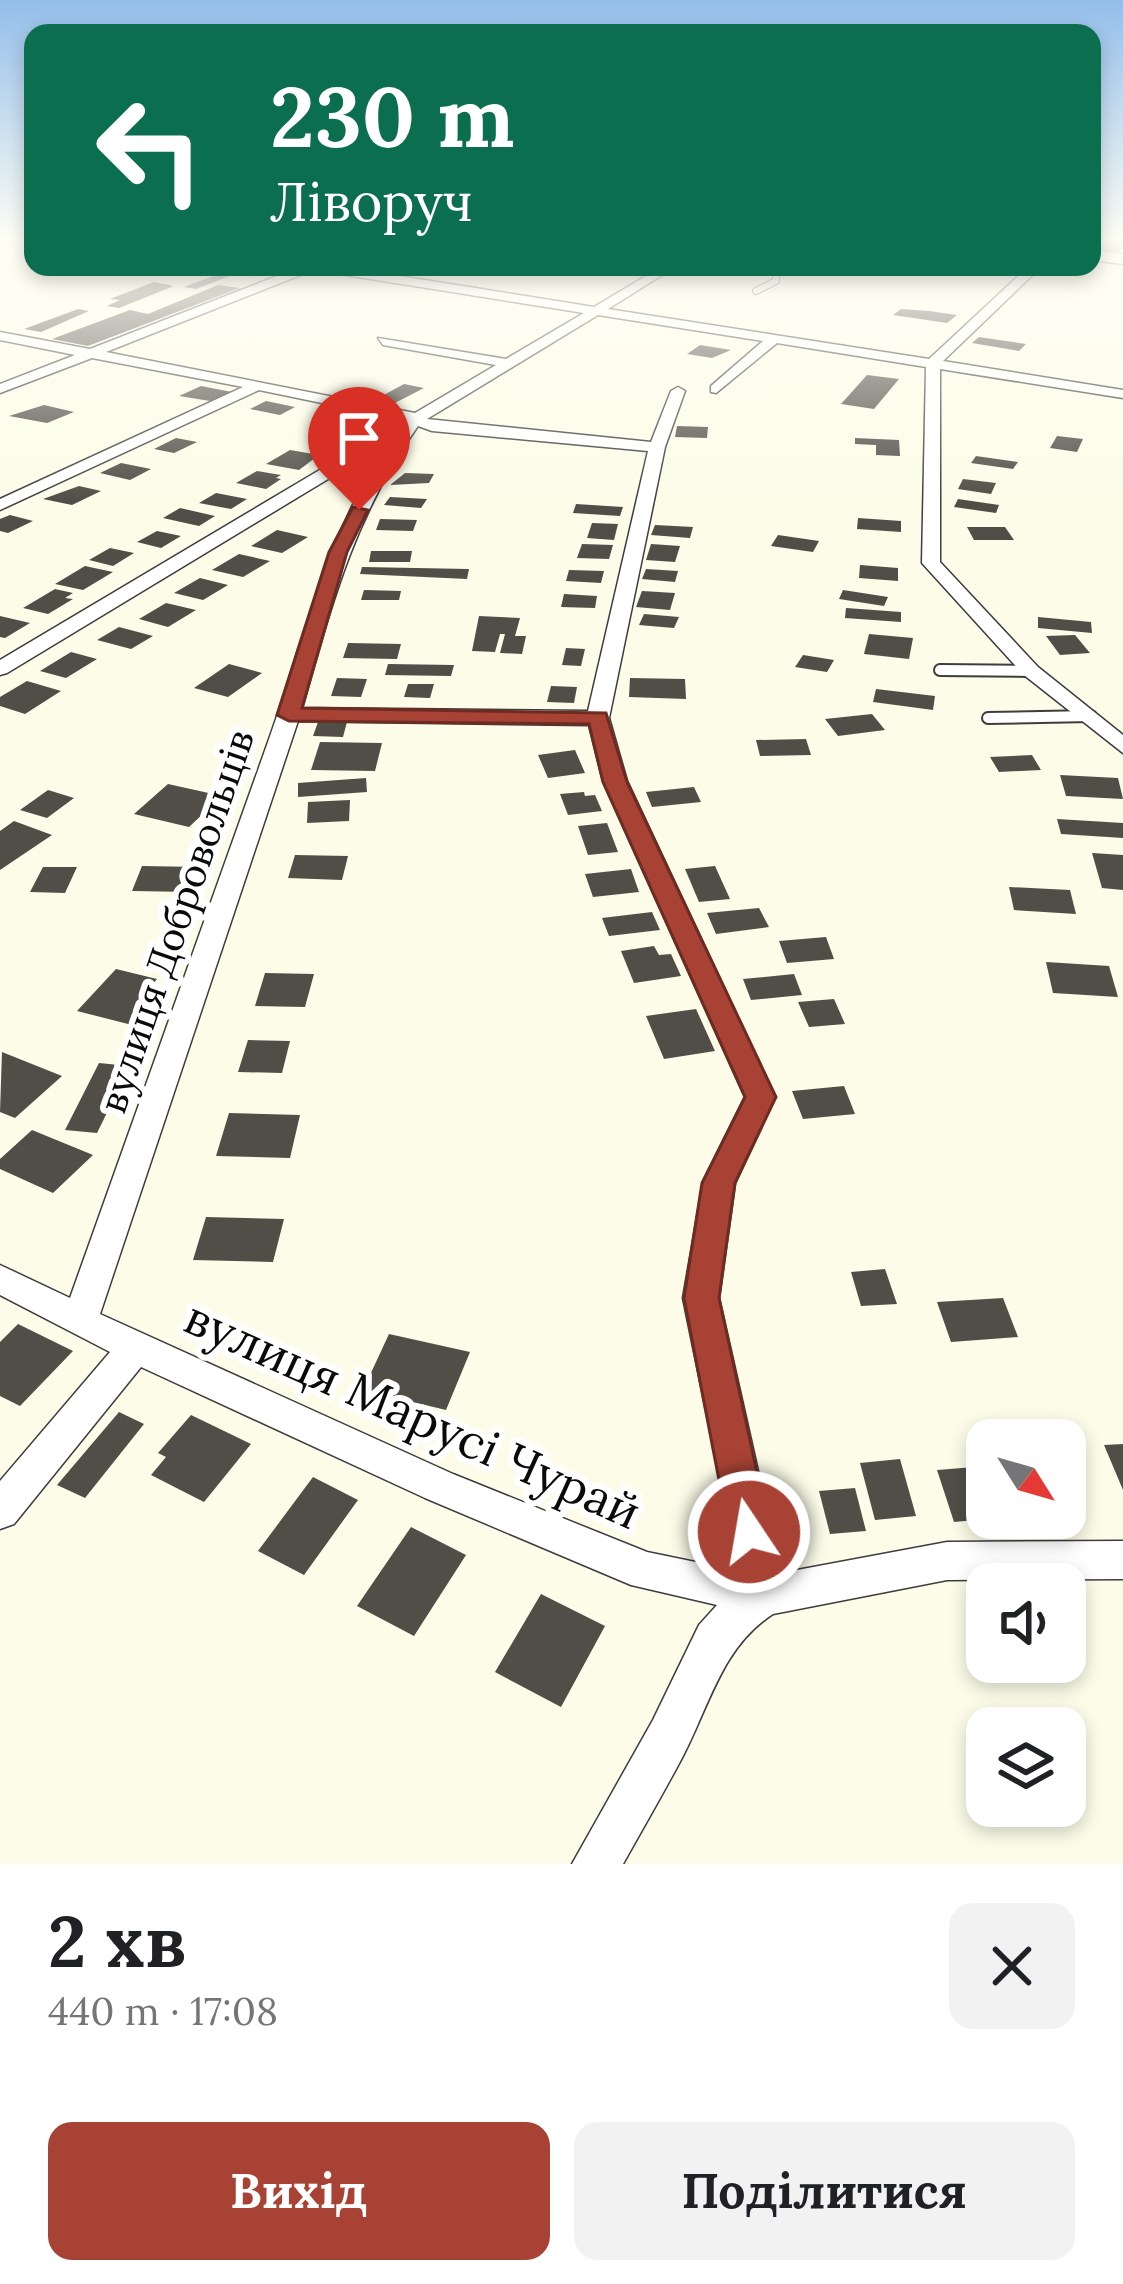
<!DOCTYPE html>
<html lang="uk">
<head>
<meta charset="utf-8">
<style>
  :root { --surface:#fff; --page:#f2f2f2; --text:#202124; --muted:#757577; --accent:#a74234 }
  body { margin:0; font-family:Lora,serif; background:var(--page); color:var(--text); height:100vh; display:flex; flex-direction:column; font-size:45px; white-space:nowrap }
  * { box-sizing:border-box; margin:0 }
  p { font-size:39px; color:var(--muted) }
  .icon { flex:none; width:66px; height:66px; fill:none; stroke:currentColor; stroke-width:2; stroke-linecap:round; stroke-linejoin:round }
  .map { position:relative; height:1864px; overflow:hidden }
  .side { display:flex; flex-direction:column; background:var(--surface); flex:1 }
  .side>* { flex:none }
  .guide { position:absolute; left:24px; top:24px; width:1077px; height:252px; border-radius:24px; box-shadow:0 6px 18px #0003; background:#0b6e4f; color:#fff; overflow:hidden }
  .needle { width:78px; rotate:127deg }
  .tools { position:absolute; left:966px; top:1419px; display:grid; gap:24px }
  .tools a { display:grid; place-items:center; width:120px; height:120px; border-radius:24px; background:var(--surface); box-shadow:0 6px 18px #0003; font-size:60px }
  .pin { position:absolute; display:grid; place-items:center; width:102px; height:102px; color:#fff; margin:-123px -51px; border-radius:50% 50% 50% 0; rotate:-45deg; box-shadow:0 0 12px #0007 }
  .pin .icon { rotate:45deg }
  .me { position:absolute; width:132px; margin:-66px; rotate:348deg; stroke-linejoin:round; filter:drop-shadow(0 0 9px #0008) }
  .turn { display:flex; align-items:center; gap:42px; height:252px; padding:0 48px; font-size:54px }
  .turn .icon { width:156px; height:156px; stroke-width:2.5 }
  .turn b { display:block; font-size:84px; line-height:102px }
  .round { display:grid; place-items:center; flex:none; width:126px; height:126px; border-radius:24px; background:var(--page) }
  .overview { display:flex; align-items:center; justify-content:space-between; height:204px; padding:0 48px }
  h1 { font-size:72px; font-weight:700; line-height:90px }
  .button { display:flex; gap:24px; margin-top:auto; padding:24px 48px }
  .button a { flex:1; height:138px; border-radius:24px; background:var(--accent); color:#fff; font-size:48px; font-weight:700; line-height:138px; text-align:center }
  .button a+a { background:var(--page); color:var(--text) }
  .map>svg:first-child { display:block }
</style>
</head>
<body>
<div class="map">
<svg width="1123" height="1864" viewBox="0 0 1123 1864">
  <rect width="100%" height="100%" fill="#fcfce9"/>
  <!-- building -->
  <path fill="#514d47" d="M1092,240H1123V247L1118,252L1092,249Z
    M238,267L251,268L196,289L184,287Z
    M154,282L174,286L119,308L107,306L120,300L110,299Z
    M218,285L240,288L88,346L52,339L130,310L148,314Z
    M78,309L89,311L41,332L24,329Z
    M901,309L929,311L957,315L947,323L893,315Z
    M979,337L1026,344L1019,351L972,343Z
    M700,345L731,350L712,358L687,354Z
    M867,375L899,379L874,409L841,404Z
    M404,384L424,388L389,406L369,403Z
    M201,386L232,392L210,401L179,396Z
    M266,401L295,407L280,415L250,409Z
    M44,405L74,412L47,423L9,416Z
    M342,416L354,417L377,421L358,432L324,426Z
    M677,426L708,427L707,438L675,437Z
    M1057,436L1083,439L1077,452L1050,448Z
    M176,438L197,442L174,453L154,449Z
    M855,438L899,440L900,456L876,455V445L855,444Z
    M290,450L319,455L299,470L266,464Z
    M976,456L1018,462L1013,469L971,463Z
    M121,463L151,469L130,480L100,473Z
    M257,471L281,475L276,478L281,479L266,489L236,483Z
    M405,473L434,474L429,483L390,485Z
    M963,479L996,483L991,494L958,489Z
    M79,486L101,491L72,505L43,499Z
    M216,493L247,499L231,509L199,503Z
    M390,497L427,499L421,508L384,505Z
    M958,499L999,505L996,513L954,507Z
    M576,504L623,507L620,516L573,513Z
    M180,508L215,516L199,526L163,518Z
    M10,515L33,521L8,533L0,531V519Z
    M858,518L901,521V532L857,529Z
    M380,519L417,520L413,531L376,530Z
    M592,523L618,524L614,540L587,538Z
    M655,525L693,527L690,538L651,535Z
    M967,527H1005L1014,540H974Z
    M277,530L308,537L282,553L251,546Z
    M157,531L181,536L161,548L137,542Z
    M778,535L819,541L813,552L771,546Z
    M582,544L613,545L609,559L577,558Z
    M651,544L680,546L675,562L646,560Z
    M110,548L134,553L113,566L89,560Z
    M371,551H412L410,562H369Z
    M239,554L270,561L243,577L212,570Z
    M860,565L898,568V581L859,578Z
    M85,566L113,572L83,590L55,584Z
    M362,567L469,569L467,579L360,574Z
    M646,569L678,571L675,582L642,579Z
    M569,570L604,571L601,583L566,581Z
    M200,578L228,585L203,600L174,593Z
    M55,589L73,593L65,598L73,599L48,614L23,608Z
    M364,590L401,591L399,600H361Z
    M843,590L888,597L884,606L839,599Z
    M642,591L675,593L670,610L636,607Z
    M564,594L597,596L595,608L561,607Z
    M166,603L196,610L168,627L139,619Z
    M846,608L901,612V622L845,618Z
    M644,614L679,617L674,628L639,625Z
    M0,616L30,623L5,638L0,637Z
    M479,616L520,618L515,636H526L522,654L500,653L505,634H500L495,652L472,651Z
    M1038,617L1091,622L1092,633L1038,628Z
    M119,627L153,636L131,649L97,640Z
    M869,634L913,638L909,659L864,654Z
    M1075,635L1090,653L1060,655L1046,636Z
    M348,643L401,644L397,659L343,658Z
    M566,648L585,649L581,666L562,665Z
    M71,652L97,659L66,678L40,671Z
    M803,655L834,660L827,672L795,667Z
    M229,664L262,673L228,697L194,688Z
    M388,664L454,665L451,676L385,675Z
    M337,678L367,679L361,697L331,696Z
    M630,678L685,679L686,699L629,697Z
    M27,681L61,691L25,714L0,706V697Z
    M408,684H434L430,698L404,697Z
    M551,686L577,687L574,703L547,702Z
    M876,689L935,696L933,710L873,702Z
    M872,714L885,730L838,736L825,719Z
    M318,722H347L343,737L313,736Z
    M806,739L811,755L760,756L756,740Z
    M320,742L382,743L375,771L311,770Z
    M575,750L585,773L548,778L538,755Z
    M1032,755L1041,770L999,772L990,757Z
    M1060,775L1118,778L1123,799L1066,796Z
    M366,778L367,792L298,797V783Z
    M168,784L222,796L189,827L134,814Z
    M694,787L701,802L652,807L646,792Z
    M48,790L74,798L47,818L20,810Z
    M584,792L585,796L595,795L602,811L568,815L560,794Z
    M350,800L349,821L307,823L308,802Z
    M1057,819L1123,823V838L1061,834Z
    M14,821L52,835L0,870V831Z
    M607,823L618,852L588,855L578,826Z
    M1092,853L1123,855V890L1102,888Z
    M295,855L348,856L342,880L288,878Z
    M142,866L200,867L191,892L132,891Z
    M715,866L730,899L699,902L685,869Z
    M43,867H77L65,893L30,892Z
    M631,869L639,892L593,897L585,874Z
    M1009,887L1070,890L1076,914L1014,910Z
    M759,908L769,927L716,934L707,913Z
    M652,912L660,930L609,936L602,918Z
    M826,937L834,959L787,963L779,941Z
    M654,946L659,955L671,954L681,976L634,983L621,951Z
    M1046,962L1109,966L1118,997L1053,993Z
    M116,969L157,979L141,998L149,999L138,1012L146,1014L136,1026L77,1011Z
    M265,973L314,974L305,1007L255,1006Z
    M794,974L802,995L751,1000L743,979Z
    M834,999L845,1024L809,1027L798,1002Z
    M696,1009L715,1051L664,1059L646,1016Z
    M248,1040L290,1041L282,1073L238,1072Z
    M2,1052L62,1076L15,1118L0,1112Z
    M99,1063L130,1066L97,1133L65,1130Z
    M844,1086L855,1114L803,1119L792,1091Z
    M229,1113L300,1115L290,1158L216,1156Z
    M32,1130L93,1155L53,1193L0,1169V1159Z
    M206,1217L284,1219L273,1262L193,1260Z
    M885,1269L897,1304L861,1306L851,1272Z
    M1003,1298L1018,1337L951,1342L937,1302Z
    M18,1324L73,1351L20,1406L0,1396V1342Z
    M389,1334L470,1352L446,1410L363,1390Z
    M119,1412L144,1424L85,1498L57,1485Z
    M191,1415L251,1444L204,1502L151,1475L166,1457L158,1453Z
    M1123,1444V1490L1104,1445Z
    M900,1459L916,1516L875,1520L860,1463Z
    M987,1466V1519L954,1522L937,1470Z
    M313,1477L358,1500L304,1575L258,1551Z
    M855,1488L866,1531L830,1534L819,1491Z
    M411,1527L466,1555L414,1636L357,1606Z
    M541,1594L605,1626L561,1707L495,1672Z"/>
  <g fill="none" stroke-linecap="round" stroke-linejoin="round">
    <!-- service-far1 casing -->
    <g stroke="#3d3d3d" stroke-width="8">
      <path id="service-far1" d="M756,291L776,281V267"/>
    </g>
    <!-- service casing -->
    <g stroke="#3d3d3d" stroke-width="14">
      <path id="service" d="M940,670L1031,671
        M988,718L1091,716"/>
    </g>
    <!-- minor casing -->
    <g stroke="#3d3d3d" stroke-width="3">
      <path id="minor" d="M300,267H343L594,307L661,267H675L608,309L929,359L1028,267H1041L943,361L1123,390V398L940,369V562L1038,667L1123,735V753L1024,675L922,563L926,367L777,343L716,393L711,392V386L763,341L598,315L427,419L651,442L671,391L678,387L685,391L665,447L609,718L627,781L775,1097L735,1183L719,1298L781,1573L947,1542L1123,1541V1579L947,1580L773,1614C722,1647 710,1704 683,1756C664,1792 643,1828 623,1864H572L653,1720L699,1625L717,1605L631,1585L425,1498L141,1367L14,1524L0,1529V1481L110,1352L0,1295V1265L70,1298C136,1113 202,927 268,742C305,639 326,531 391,441L7,673L0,675V660L404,420L259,390L0,510V499L243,387L92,358L0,393V384L75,355L0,340V332L90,349ZM316,269L320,271L584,313L506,359L378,338L383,345L496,365L415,413L106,352ZM418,426L432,431L648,451L588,711L302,708C332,603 354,517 418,426ZM298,721L589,725L603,781L745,1097L703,1183L683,1298L739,1571L647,1552L453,1474L100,1314Z"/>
    </g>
    <!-- tertiary casing -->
    <g stroke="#3d3d3d" stroke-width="3">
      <path id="tertiary" d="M1092,250L1123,254V264L1092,260Z"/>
    </g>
    <!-- service-far1 -->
    <use href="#service-far1" stroke="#fff" stroke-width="6"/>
    <!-- service -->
    <use href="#service" stroke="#fff" stroke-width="10"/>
    <!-- minor -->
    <use href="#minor" fill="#fff" fill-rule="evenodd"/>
    <!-- tertiary -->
    <use href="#tertiary" fill="#fff" fill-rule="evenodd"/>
  </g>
  <!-- sky -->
  <linearGradient id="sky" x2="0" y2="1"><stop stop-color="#93beea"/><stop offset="0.48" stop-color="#fefef5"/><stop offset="1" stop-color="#fefef5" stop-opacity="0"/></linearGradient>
  <rect width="1123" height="501" fill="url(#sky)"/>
  <!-- route -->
  <path fill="#a74234" stroke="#6d2b22" stroke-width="3" d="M353,507L368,510L347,552L302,708L606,713L627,782L776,1097L735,1183L719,1298L770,1532L764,1546L749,1551L735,1546L729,1532L684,1298L702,1183L745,1097L603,782L589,724L289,721L277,715L329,552Z"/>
  <g text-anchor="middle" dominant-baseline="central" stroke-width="12" stroke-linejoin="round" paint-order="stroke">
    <!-- street labels -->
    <g font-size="39" fill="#0a0a0a" stroke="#fff">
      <text transform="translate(176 921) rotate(-71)">вулиця Добровольців</text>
    </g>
    <!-- near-street labels -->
    <g font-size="48" fill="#0a0a0a" stroke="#fff">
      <text transform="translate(413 1414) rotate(24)">вулиця Марусі Чурай</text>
    </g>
  </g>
</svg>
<div class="tools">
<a><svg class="needle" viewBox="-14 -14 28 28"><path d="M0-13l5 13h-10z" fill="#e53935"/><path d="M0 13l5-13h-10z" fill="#757577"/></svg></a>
<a><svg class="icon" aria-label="sound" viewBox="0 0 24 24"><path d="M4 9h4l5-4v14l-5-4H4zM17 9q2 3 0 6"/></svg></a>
<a><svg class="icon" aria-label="layers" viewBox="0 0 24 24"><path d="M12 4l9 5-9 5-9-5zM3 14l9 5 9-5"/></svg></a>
</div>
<div class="pin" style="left:359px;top:510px;background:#d93025"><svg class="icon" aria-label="arrive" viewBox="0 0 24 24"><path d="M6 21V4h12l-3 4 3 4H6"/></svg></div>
<svg class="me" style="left:749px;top:1532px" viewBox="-20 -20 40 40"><circle r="17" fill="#a74234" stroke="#fff" stroke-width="3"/><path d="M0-11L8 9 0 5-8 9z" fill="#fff"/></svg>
<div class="guide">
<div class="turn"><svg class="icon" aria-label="left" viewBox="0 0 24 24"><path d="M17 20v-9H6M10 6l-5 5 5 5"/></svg><div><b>230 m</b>Ліворуч</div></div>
</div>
</div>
<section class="side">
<div class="overview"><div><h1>2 хв</h1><p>440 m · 17:08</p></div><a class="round"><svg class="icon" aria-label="close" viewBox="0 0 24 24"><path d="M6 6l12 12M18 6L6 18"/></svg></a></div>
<div class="button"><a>Вихід</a><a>Поділитися</a></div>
</section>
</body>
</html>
